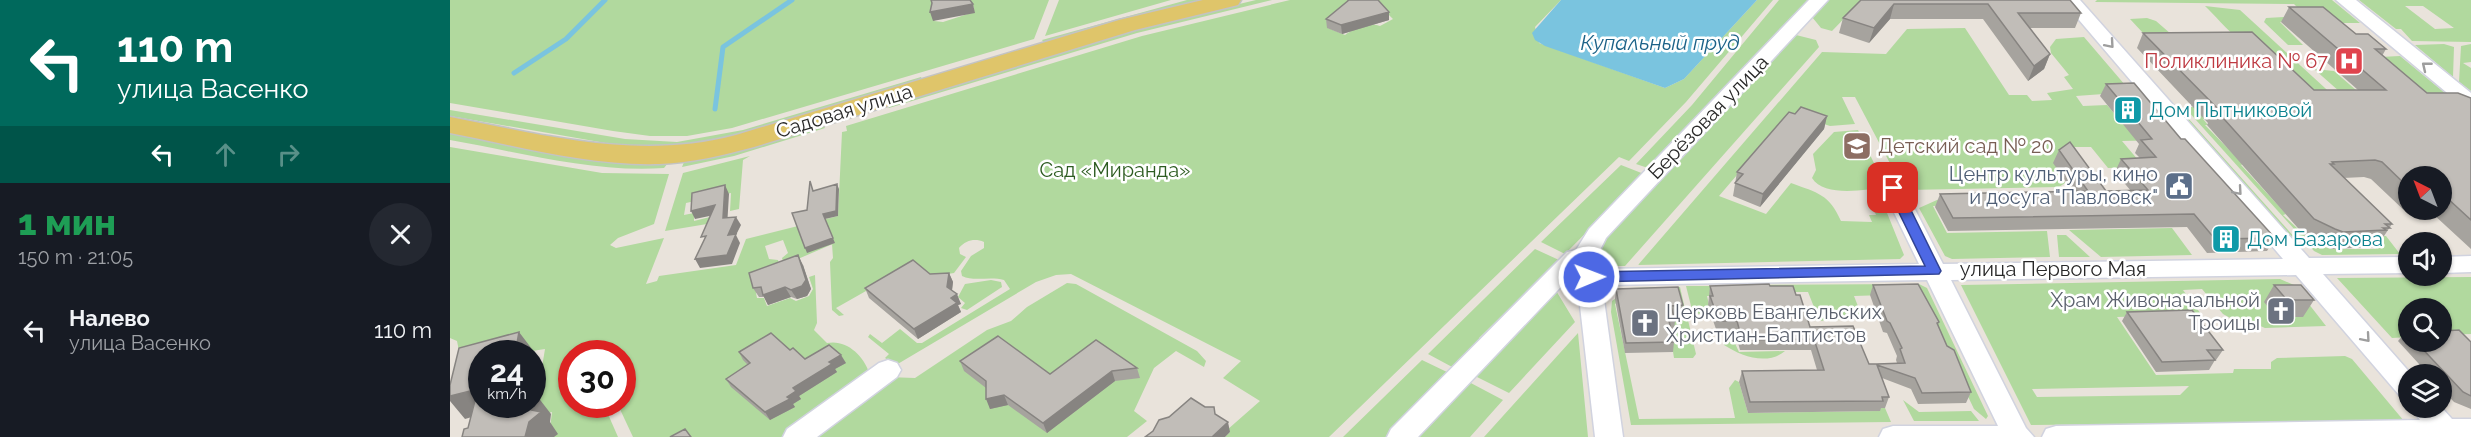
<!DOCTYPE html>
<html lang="ru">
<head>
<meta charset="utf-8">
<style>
  :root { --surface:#171b24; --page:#242831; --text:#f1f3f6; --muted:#9ea1a6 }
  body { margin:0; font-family:Raleway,sans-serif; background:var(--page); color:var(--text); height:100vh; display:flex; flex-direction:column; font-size:22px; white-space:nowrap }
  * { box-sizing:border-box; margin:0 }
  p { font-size:20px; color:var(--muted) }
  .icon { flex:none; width:33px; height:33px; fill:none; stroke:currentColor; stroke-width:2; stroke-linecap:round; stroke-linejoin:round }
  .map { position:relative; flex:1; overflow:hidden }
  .panel { display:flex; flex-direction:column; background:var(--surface); width:450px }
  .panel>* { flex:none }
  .top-card { background:#00695c; color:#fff; overflow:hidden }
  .needle { width:39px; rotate:318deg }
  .tools { position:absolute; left:1948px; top:166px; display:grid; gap:12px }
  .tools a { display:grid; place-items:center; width:54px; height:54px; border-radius:50%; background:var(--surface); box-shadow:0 2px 4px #0004; font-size:30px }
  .speed { position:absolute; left:18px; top:340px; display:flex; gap:12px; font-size:30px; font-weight:700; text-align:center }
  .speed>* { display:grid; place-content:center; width:78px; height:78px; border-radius:50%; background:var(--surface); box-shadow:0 2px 4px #0004; line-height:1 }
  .speed small { font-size:15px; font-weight:400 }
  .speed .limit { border:9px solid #d22; background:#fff; color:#111 }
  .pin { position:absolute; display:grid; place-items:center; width:51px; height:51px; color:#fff; margin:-26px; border-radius:12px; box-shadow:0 3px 9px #0006 }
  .me { position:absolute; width:66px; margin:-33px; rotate:89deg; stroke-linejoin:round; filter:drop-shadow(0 0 4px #0008) }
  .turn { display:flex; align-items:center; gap:21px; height:126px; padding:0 18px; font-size:27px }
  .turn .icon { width:78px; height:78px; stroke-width:2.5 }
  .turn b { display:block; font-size:42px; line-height:51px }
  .lanes { display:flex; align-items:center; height:57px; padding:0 18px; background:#0003; justify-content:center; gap:30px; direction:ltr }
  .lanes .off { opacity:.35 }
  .round { display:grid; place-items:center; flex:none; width:63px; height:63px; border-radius:32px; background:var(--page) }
  .summary { display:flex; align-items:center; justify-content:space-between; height:102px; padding:0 18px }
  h1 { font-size:36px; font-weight:800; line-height:45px; color:#1e9e55 }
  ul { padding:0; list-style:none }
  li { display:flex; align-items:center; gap:18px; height:90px; padding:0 18px }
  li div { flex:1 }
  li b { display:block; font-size:22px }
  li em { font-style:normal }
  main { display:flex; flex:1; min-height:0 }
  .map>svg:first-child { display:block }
</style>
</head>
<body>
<main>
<section class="panel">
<div class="top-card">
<div class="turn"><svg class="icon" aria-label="left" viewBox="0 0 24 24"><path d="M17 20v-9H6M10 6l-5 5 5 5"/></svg><div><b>110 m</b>улица Васенко</div></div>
<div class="lanes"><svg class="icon" aria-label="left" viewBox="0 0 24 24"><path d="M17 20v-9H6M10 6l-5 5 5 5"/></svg><svg class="icon off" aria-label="ahead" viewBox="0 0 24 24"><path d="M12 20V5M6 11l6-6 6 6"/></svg><svg class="icon off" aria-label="right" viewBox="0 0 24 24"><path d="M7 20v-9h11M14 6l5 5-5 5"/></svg></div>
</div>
<div class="summary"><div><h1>1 мин</h1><p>150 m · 21:05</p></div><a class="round"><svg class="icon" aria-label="close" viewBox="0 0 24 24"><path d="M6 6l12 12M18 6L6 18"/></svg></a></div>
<ul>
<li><svg class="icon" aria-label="left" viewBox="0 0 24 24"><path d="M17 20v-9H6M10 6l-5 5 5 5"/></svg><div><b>Налево</b><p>улица Васенко</p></div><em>110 m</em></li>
</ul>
</section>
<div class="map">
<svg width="2021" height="437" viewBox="0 0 2021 437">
  <rect width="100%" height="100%" fill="#e9e3db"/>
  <!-- green -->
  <path fill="#b1d99e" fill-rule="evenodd" d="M0,0H514L484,21L493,22L524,12V7L515,0H599L584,39L282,128L237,136H200L163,131L0,103Z
    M609,0H721L595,36Z
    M737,0H753L595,44L592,40Z
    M806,0H822L687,33L439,108L437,105L681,30Z
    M840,0H1111L1085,27L1089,43L1215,88L1234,79L1307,0H1323L1236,102L1179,161L1169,157L879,437H775L780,432L777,430L810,401L773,378L791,361L621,274L606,275L586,282L446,365L435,358L439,354L418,337L420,334L432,343L450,329L467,343H472L560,289L554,280C540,276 524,282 512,276L511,271L521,256L534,248V242C525,238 516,240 509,248L510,254L516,257L504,273L485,276L453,270L386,308L394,315L389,316L382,310L380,262L383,258L382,244L385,243L334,265L332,258L338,253L333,240L315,246L319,259L328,260L331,272L306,293L307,298H314L317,306L340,298L346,301L359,296L363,289L359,277L365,275L367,323L364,330L377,343C396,339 413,355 419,372L338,437H183L168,405H172V354H122V405H154L168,437H99L102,412L39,431L85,409L95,349C65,354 40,355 9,351L7,341L0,338V147L152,173L219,174L204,224L168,238L160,245L166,248L214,238L196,284L207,281L209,276L286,265L296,239L388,216L392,132L397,131L396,126L692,36ZM937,13L943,19L930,26C920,22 904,28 895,35L878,28Z
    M1329,0H1361L1198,168L1186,164L1242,105Z
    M1377,0H1412L1382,31L1371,28L1362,17Z
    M1647,0H1882L1910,23H1892L1849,9L1844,4L1645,2Z
    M1909,0H2021V42L1962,41L1951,29H1946ZM1955,6H1973L2004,28L1985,29Z
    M1755,6L1790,10L1887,99C1838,98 1782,33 1755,6Z
    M1834,17L1838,21L1830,22L1853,45H1838L1814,22L1816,18Z
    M1697,18L1706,21L1721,34L1706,47L1680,19Z
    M1515,28L1559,95H1577L1582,101L1602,100L1597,93L1623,89L1614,77L1619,75L1601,53L1600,47L1606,39L1634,37L1681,92L1626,96L1633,106L1657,105L1675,126L1719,140L1672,141L1694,167L1658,168L1641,147H1621L1609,173L1615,183L1609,187L1457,190L1453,188L1405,97H1392L1405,124L1380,126L1340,113L1269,196L1316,214L1341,183C1368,193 1379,194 1391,221L1422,222L1419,215H1426L1419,198H1431L1454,255L1450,259L1188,265L1372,52L1436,54L1457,29Z
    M1346,35L1366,40L1369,47L1175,266H1159L1148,260L1147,248Z
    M1994,44L2004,47L2003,77L1965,45Z
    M2021,44V62L2013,63L2021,68V91L2009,82L2011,46Z
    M1950,56L2001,98H1974L1930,57Z
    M1864,69L1884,71L1914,97L1890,92Z
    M471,77L473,81L262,142L205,148L167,145L0,116V110L175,139L227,142L293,130Z
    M1740,107H1797L1753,119L1758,125H1755L1793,164L1791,165L1836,214L1833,215L1863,243L1881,249H1926L1924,246L1929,245L1926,241H1932L1927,236H1936L1950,254L1872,255L1864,251L1737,110Z
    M1726,108H1729L1854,248L1848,249Z
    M373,124L375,128L284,156L232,167L234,162L277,153Z
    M1408,130L1436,188C1416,189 1374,198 1362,178L1366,170L1363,154L1384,132Z
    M0,133C71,146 145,166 218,163L214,168C143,173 69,152 0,140Z
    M300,156L293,160L289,209L280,211L281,193L236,203L234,215L244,213V221L264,216L263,223L215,231L233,173Z
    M1171,165L1194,174L1115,254L1091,242Z
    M1496,196L1505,205L1483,206L1497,233L1597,231L1600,257L1502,259L1495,256L1469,208Z
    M1722,228L1742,255L1651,257L1619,230Z
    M1607,235H1616L1640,257H1609Z
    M1085,249L1109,260L1029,338L1032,340L1004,368L978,354Z
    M2021,277V334L1992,335V309H1959V337L1942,338L1887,278Z
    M1830,279L1844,285L1876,326L1815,328L1801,322L1784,320L1773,314L1752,289L1733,290L1751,314L1667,317L1706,375L1783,373L1784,369H1821V362L1827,358L1895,356L1902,359L1954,421L1581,425L1511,285ZM1739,386L1730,395L1587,397L1582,389Z
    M541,280L551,282L552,287L517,310L511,308L515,303L508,297L515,284Z
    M617,283L626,284L747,351L756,361L754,367L726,351L704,368L684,411L697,421L677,437H354L437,377L465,378L537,330L561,321L577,307Z
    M1466,284L1465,294L1404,296L1413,319L1366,321L1363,313L1366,312L1358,292H1301L1299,285Z
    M1469,284L1477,288L1538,416L1536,419L1524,409L1469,294Z
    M1236,286H1290L1278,296H1257L1261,313L1243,314Z
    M1230,287L1235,309L1173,298L1165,304L1189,419L1285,418L1279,388L1285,380L1289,382L1298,413L1429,411L1428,408H1435L1441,422L1181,425L1161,312L1162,301L1180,288Z
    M1105,289L1125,322L1059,393L1023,375Z
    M1237,316L1246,354L1243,358H1224L1220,333L1225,332L1222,317Z
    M1128,333L1138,437H1034Z
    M1276,336L1282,337L1289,352L1335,351C1317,366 1291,356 1274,345Z
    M972,360L999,373L937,437H893Z
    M1017,381L1053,400L1020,437H964Z
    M1453,400L1469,412L1521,411L1529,421H1464Z"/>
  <!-- water -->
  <path fill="#7ac4df" d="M1111,0H1307L1234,79L1215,88L1095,46L1085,40L1082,33Z"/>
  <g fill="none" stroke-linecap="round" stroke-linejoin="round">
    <!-- stream -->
    <path stroke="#7ac4df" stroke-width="5" d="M64,73L116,39L155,0
      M265,109L273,47L342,0"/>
    <!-- minor casing -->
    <g stroke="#d1d3df" stroke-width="3">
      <path id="minor" d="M1359,0H1378L1156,238L1149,252V269L1469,264L1432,188L1435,183H1451L1454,188L1493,264L1833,259L1612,0H1630L1859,258L1959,257V273L1873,274L1962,375H1959V399L1950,396L1846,275L1501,280L1576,428L1584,437H1429L1433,429L1443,426H1548L1477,280L1152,285L1173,437H1145L1126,271L968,437H937L941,429L1117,252L1126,250L1139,229Z
        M1886,0H1906L2021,93V109L2014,107Z
        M2021,256V272L1992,273V257Z
        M438,360L447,363L451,370L447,377L367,437H333L337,429L429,363Z
        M1962,408H1992L2002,419H2021V437H1592L1596,429L1606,426L1970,420Z"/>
    </g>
    <!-- major casing -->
    <g stroke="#c3c3c3" stroke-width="3">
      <path id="major" d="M753,0H791L788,5L685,30L304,147C273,155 242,163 209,164C139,166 68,146 0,133V117C95,135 189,161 286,135L669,20Z"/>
    </g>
    <!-- minor -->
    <use href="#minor" fill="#fff" fill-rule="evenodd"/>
    <!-- major -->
    <use href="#major" fill="#dfc56a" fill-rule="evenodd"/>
  </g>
  <!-- wall -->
  <path fill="#a6a39e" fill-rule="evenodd" d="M897,0H928L939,20L892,34L877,28L876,19L897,2Z
    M1411,0H1620L1631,13L1625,28H1580L1600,54L1594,69L1578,81L1533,19H1440L1419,43L1389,33L1393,18Z
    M1839,7L1906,34L1936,49L1932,56L1977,93L2021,98V249L1983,214H1958L1921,179L1914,177L1893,178L1942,224L1928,245H1926L1924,247L1882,249L1874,246L1854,235L1757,125L1758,123L1687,48L1693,33L1864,90H1908L1831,22ZM1959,177H1992V210H1959Z
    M1656,84L1731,139L1825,238L1817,251L1757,253L1737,227L1498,231L1485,207L1490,194L1623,192L1603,163L1609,150L1656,191H1681L1665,172L1671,159L1690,158L1685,153L1689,144L1650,96Z
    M1345,114L1377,116L1374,129L1310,207L1283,196L1287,172Z
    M353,265L361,289L357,296L347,299L341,297L318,305L314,297H309L303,288Z
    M499,273L503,282L502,291L511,304L508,305L511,312L468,339L419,298L415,288L480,274Z
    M1423,285L1489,322L1488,325L1497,346L1521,392L1516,403L1468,404L1461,389L1432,378L1439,397L1435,408H1431L1430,411L1298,413L1289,382L1292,371L1367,370L1361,350H1290L1285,332H1267L1258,306L1260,286H1320L1346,295L1360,327L1419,364H1427L1447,363L1446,360L1447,356L1437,333L1433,332L1420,295Z
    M1824,285L1864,300L1853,317H1826L1814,302Z
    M1166,289L1233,305L1232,315H1224L1225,321L1224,331H1222L1224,342L1223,352L1175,353L1165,299Z
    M1677,312L1773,350L1766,360H1765L1759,370L1706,372L1672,321Z
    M1959,331V342H2021V409L2004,402L1992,389V375H1979L1948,341L1956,332Z
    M340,350L355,359L396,363L385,369L387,372L349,396L351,399L343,404L345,407L320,420L281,387L276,379L298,365L293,360L289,352Z
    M510,361L600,374L687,368L690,378L665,381L597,433L558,405L540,409L536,388L514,371Z"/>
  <!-- shaded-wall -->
  <path fill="#878481" d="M523,4L525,13L483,21L480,12Z
    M1444,4L1440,19L1419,43L1424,28Z
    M939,12V20L892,34L891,25Z
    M1600,54L1594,69L1578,81L1584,66Z
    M1377,116L1374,129L1310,207L1313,194Z
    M387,184L389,189L388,216L375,219L385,243L357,253L355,248L373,214Z
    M275,185L279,194L277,227L273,218Z
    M265,205L269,214L245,219L241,211Z
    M286,217L291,225L286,235L290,243L282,264L250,268L245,259L278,235Z
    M348,255L353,265L361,289L357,296L347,299L341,290Z
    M499,273L503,282L501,297L497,287Z
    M335,287L341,297L318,305L313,295Z
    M507,294L511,304L508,305L511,312L468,339L464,329L501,298Z
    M69,332L85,353L82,368V354H65Z
    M391,355L396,363L385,369L387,372L349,396L351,399L343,404L345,407L320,420L315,412L337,397L343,388L379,362Z
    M662,371L665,381L597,433L593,423Z
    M28,389L46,410L15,419L0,401V396Z
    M84,392L101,414L100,422L108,434L104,437H75Z
    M554,395L558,405L540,409L536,399Z
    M778,422L780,432L775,437H762Z"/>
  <!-- building -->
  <path fill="#c1bdb8" stroke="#878481" stroke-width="1.5" d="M481,0H520L523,4L480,12L482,3Z
    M899,0H928L939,12L891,25L876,19Z
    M1411,0H1620L1631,13H1568L1600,54L1584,66L1538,4H1444L1424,28L1393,18Z
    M1839,7H1873L1906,34H1918L1936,49H1925L1977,93H2008L2021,98V220L1996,197H1992V177H1959V188L1932,162L1925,160L1882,162L1884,164H1880L1942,224H1935L1940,228H1933L1936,230L1893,232L1885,229L1864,219L1765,109H1768L1693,33L1802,32L1864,90H1936Z
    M1684,83L1731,139H1735L1825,238L1765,239L1744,214L1503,218L1490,194L1638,191L1609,150L1620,142L1656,191L1698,190L1671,159L1706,157L1691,140L1702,139L1656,84Z
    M1351,107L1377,116L1313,194L1285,183L1293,174L1287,172L1339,112L1345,114Z
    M360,181L363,191L387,184L386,211L373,214L383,238L355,248L342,213L357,210Z
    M275,185L273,218L286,217L278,235L286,234L277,255L245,259L256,236L251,237L265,205L241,211L242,193Z
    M348,255L356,280L352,286L341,290L335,287L313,295L311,287L303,288L299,273Z
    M463,260L480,274L499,273L497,287L507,294L501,298L507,303L464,329L415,288Z
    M1319,284L1320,286H1343L1346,295H1350L1360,327L1403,326L1419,364H1427L1455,363L1450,349L1452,348L1440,323L1437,321L1423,285L1468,284L1489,322L1487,323L1497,346L1504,350L1521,392L1472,393L1465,378L1427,365L1439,397H1432L1433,401L1300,402L1292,371L1374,370L1364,339L1292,340L1287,321H1269L1260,296H1263L1260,286Z
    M1824,285H1851L1864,300H1837Z
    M1228,287L1233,305L1221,306L1225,321H1219L1224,342L1176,343L1166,289Z
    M1742,310L1773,350H1757L1765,360L1712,362L1677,312Z
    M2009,330L2021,342V396L2013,392L1966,342H1992V331Z
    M69,332L65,354H32V405H82L81,410L91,412L79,422L75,437H12L14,429L18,428L28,389L0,396V385L9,348Z
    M321,333L340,350L343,348L355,359L379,345L391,355L379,362L382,364L343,388L346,391L337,397L340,399L315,412L276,379L300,363L289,352Z
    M548,336L600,374L646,340L687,368L662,371L593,423L554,395L536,399V381L510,361Z
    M741,398L755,407H764L765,414L778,422L762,437H695L703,431L709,420L719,417Z
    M235,429L241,437H220Z"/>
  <!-- one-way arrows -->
  <defs><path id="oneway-chevron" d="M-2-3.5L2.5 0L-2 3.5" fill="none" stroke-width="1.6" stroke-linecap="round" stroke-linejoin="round" transform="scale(1.5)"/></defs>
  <g stroke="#9e9e9e">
    <use href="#oneway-chevron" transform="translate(1660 44) rotate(49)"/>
    <use href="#oneway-chevron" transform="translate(1976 66) rotate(-141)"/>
    <use href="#oneway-chevron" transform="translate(1788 191) rotate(49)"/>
    <use href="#oneway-chevron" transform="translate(1916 338) rotate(49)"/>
  </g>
  <!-- route -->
  <path fill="#4d68e4" stroke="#324494" stroke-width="1.5" d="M1443,184L1450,188L1491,271L1489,274L1139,282L1132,277L1139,272L1475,266L1437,188Z"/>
  <!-- icons -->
  <defs>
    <g id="hospital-square" transform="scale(1.5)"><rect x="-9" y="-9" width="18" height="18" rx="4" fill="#e0444e" stroke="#fff"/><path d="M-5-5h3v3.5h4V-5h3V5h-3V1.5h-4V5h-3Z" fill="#fff"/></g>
    <g id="building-square" transform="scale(1.5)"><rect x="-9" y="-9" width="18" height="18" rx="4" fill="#0f9aa8" stroke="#fff"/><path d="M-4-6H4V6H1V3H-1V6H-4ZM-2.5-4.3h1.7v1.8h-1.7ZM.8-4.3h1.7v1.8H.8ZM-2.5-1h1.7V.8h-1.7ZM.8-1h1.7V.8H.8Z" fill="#fff"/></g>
    <g id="school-square" transform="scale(1.5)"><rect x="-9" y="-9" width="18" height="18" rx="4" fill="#8d6e63" stroke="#fff"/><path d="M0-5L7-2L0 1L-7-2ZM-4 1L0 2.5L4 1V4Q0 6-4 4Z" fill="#fff"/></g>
    <g id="civic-square" transform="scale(1.5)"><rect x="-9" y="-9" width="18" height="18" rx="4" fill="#5c6f8a" stroke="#fff"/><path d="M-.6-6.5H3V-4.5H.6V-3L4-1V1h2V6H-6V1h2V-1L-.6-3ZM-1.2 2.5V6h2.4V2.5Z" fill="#fff"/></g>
    <g id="church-square" transform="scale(1.5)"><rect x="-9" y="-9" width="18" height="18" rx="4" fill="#6b7280" stroke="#fff"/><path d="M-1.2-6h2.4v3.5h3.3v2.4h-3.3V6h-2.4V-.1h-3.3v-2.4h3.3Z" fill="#fff"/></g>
  </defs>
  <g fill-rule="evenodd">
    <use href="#hospital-square" x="1899" y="61"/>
    <use href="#building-square" x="1678" y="110"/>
    <use href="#school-square" x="1407" y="146"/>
    <use href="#civic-square" x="1729" y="186"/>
    <use href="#building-square" x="1776" y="239"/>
    <use href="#church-square" x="1831" y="311"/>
    <use href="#church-square" x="1195" y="323"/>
  </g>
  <g text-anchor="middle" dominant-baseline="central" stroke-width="5" stroke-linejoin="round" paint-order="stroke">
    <!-- health labels -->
    <g font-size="20" fill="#be3a42" stroke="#fff" text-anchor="end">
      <text x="1878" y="61">Поликлиника № 67</text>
    </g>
    <!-- culture labels -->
    <g font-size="20" fill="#0d838f" stroke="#fff" text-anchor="start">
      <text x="1699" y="110">Дом Пытниковой</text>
      <text x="1797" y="239">Дом Базарова</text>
    </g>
    <!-- street labels -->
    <g font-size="20" fill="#282828" stroke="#fff">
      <text transform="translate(394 111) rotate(-17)">Садовая улица</text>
      <text transform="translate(1258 117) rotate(-46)">Берёзовая улица</text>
      <text x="1603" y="269">улица Первого Мая</text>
    </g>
    <!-- education labels -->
    <g font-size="20" fill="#785e54" stroke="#fff" text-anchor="start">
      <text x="1428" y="146">Детский сад № 20</text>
    </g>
    <!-- park labels -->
    <g font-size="20" fill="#2d5c21" stroke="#fff">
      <text x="665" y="170">Сад «Миранда»</text>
    </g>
    <!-- service labels -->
    <g font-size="20" fill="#4e5e75" stroke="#fff" text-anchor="end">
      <text x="1708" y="174">Центр культуры, кино<tspan x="1708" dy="23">и досуга "Павловск"</tspan></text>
    </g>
    <!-- worship labels -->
    <g font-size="20" fill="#5b616d" stroke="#fff" text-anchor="end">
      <text x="1810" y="300">Храм Живоначальной<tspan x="1810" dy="23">Троицы</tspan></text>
      <text x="1216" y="312" text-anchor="start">Церковь Евангельских<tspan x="1216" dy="23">Христиан-Баптистов</tspan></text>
    </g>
    <!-- water labels -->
    <g font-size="21" font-style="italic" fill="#1c6288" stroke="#fff">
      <text x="1210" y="42">Купальный пруд</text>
    </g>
  </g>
</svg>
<div class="tools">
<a><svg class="needle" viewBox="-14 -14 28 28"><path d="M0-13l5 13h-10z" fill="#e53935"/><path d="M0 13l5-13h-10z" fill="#9ea1a6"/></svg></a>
<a><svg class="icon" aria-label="sound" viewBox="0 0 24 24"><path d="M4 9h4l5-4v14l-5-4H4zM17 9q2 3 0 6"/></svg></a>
<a><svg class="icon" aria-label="search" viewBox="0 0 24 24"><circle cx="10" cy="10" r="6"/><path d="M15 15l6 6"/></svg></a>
<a><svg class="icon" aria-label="layers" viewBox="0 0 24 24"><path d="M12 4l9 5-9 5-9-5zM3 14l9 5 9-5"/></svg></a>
</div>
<div class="speed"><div>24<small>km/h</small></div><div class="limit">30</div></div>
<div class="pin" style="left:1443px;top:188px;background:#d93025"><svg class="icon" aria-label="arrive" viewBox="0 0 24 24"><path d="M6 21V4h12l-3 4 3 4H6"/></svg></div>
<svg class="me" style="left:1139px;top:277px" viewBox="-20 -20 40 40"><circle r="17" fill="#4d68e4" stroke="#fff" stroke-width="3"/><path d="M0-11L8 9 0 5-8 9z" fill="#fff"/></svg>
</div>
</main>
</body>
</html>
